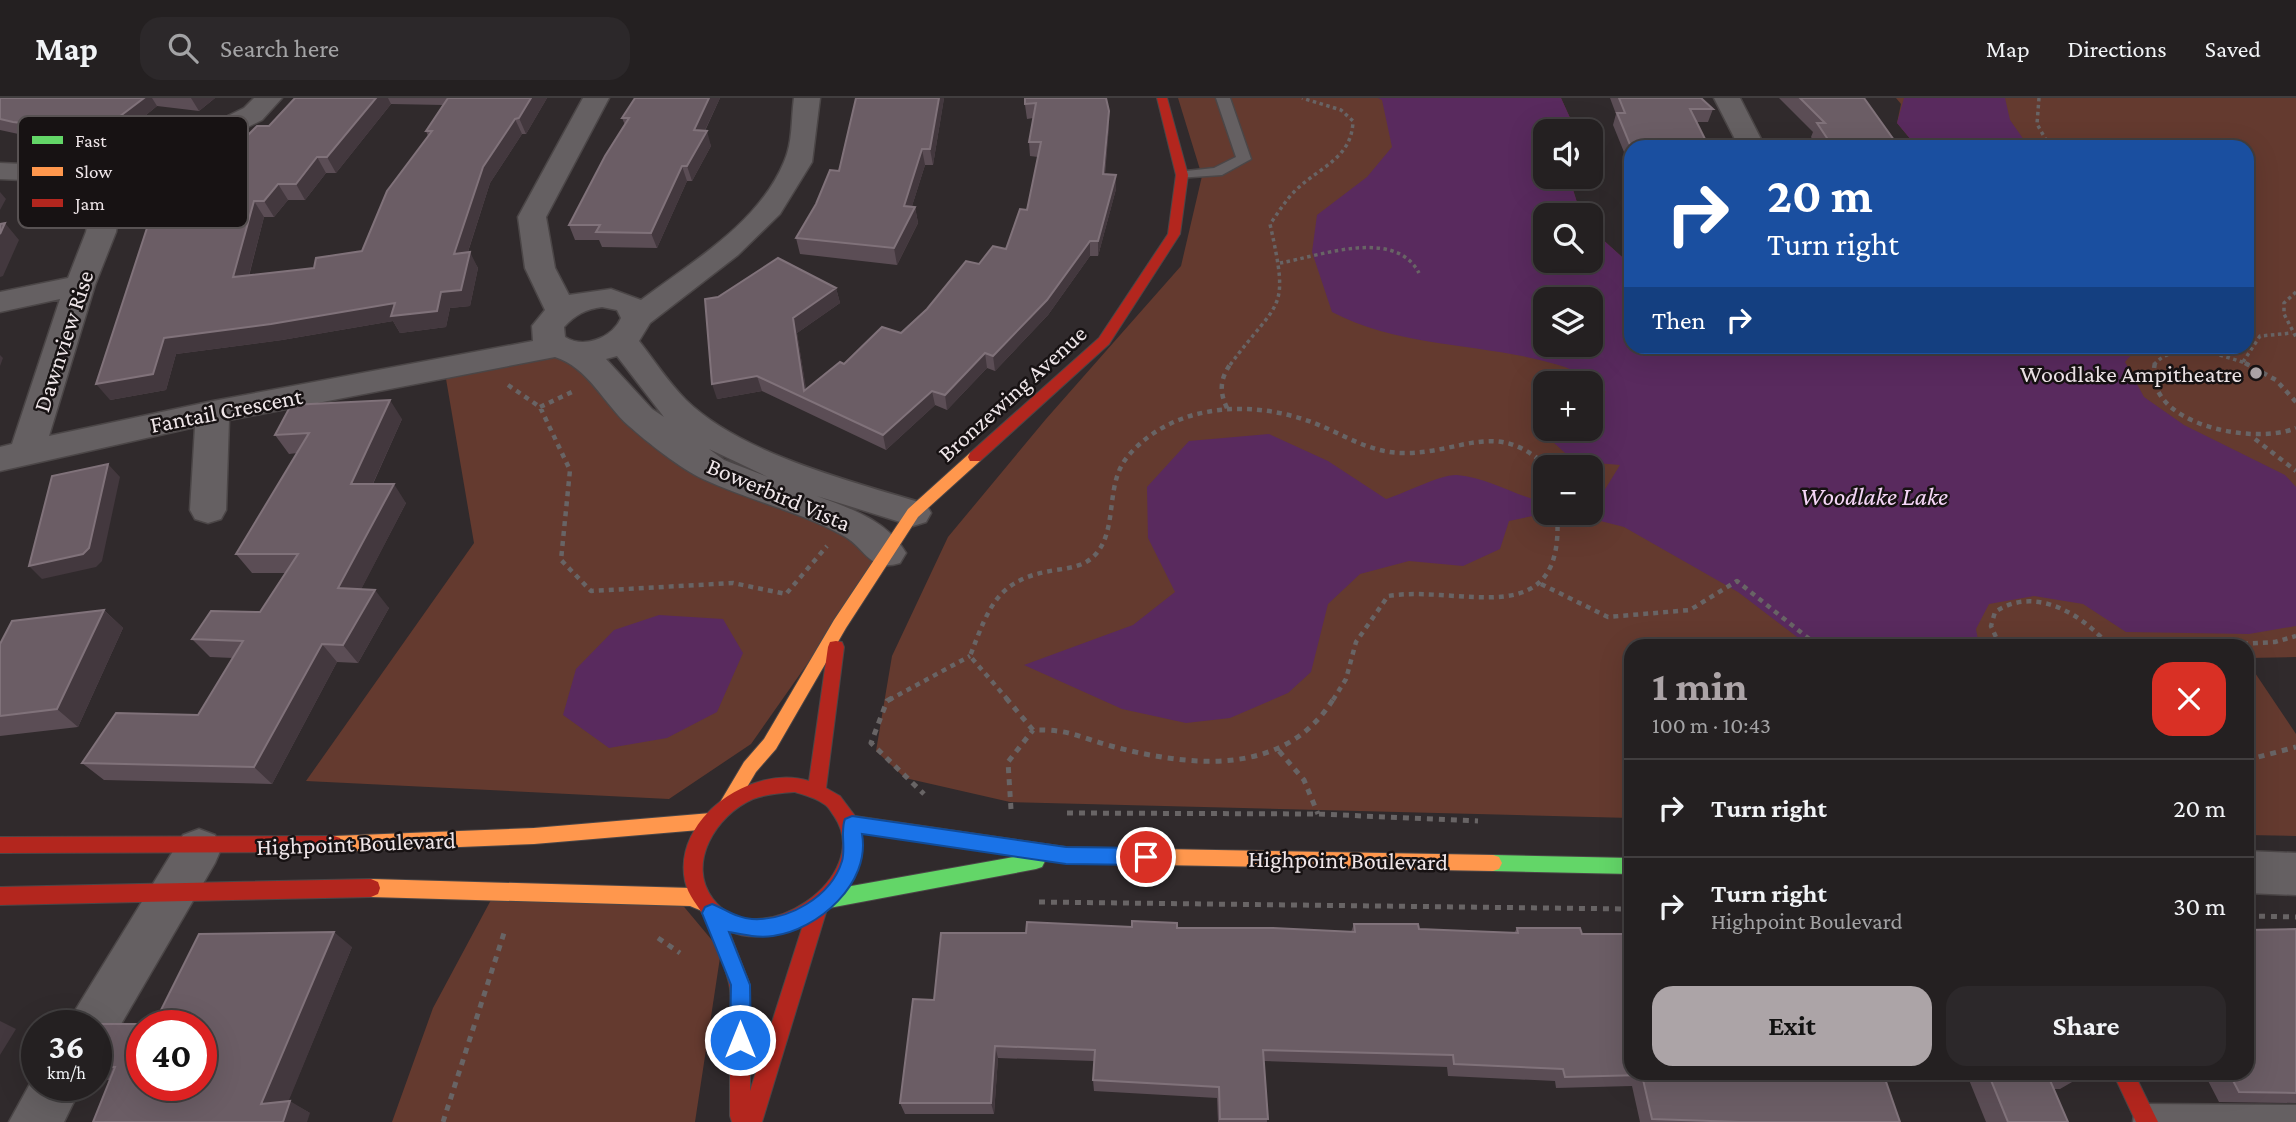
<!DOCTYPE html>
<html lang="en">
<head>
<meta charset="utf-8">
<style>
  :root { --surface:#242021; --page:#2c282a; --text:#f1f3f6; --muted:#a3a3a5; --line:#413e3f; --accent:#aca4a7 }
  body { margin:0; font-family:"Crimson Pro",serif; background:var(--page); color:var(--text); height:100vh; display:flex; flex-direction:column; font-size:26px; white-space:nowrap }
  * { box-sizing:border-box; margin:0 }
  p { font-size:23px; color:var(--muted) }
  .icon { flex:none; width:38px; height:38px; fill:none; stroke:currentColor; stroke-width:2; stroke-linecap:round; stroke-linejoin:round }
  .map { position:relative; flex:1; overflow:hidden }
  .sheet { position:absolute; left:1624px; top:541px; width:630px; height:441px; display:flex; flex-direction:column; background:var(--surface); border-radius:21px; box-shadow:0 7px 28px #0002,0 0 0 2px var(--line) }
  .sheet>* { flex:none }
  .banner { position:absolute; left:1624px; top:42px; width:630px; height:214px; border-radius:21px; box-shadow:0 7px 28px #0002,0 0 0 2px var(--line); background:#1a4fa0; color:#fff; overflow:hidden }
  .fabs { position:absolute; left:1533px; top:21px; display:grid; gap:14px }
  .fabs a { display:grid; place-items:center; width:70px; height:70px; border-radius:14px; background:var(--surface); box-shadow:0 7px 28px #0002,0 0 0 2px var(--line); font-size:35px }
  .speed { position:absolute; left:21px; top:912px; display:flex; gap:14px; font-size:35px; font-weight:700; text-align:center }
  .speed>* { display:grid; place-content:center; width:91px; height:91px; border-radius:50%; background:var(--surface); box-shadow:0 7px 28px #0002,0 0 0 2px var(--line); line-height:1 }
  .speed small { font-size:18px; font-weight:400 }
  .speed .limit { border:10px solid #d22; background:#fff; color:#111 }
  .pin { position:absolute; display:grid; place-items:center; width:60px; height:60px; color:#fff; margin:-30px; border:4px solid #fff; border-radius:50%; box-shadow:0 2px 7px #0007 }
  .me { position:absolute; width:77px; margin:-38px; rotate:0deg; stroke-linejoin:round; filter:drop-shadow(0 0 5px #0008) }
  .turn { display:flex; align-items:center; gap:24px; height:147px; padding:0 28px; font-size:32px }
  .turn .icon { width:91px; height:91px; stroke-width:2.5 }
  .turn b { display:block; font-size:49px; line-height:60px }
  .then { display:flex; align-items:center; height:66px; padding:0 28px; background:#0003; gap:14px; font-size:26px }
  .round { display:grid; place-items:center; flex:none; width:74px; height:74px; border-radius:21px; background:var(--page) }
  .headline { display:flex; align-items:center; justify-content:space-between; height:119px; padding:0 28px }
  h1 { font-size:42px; font-weight:700; line-height:52px; color:var(--accent) }
  .cta { display:flex; gap:14px; margin-top:auto; padding:14px 28px }
  .cta a { flex:1; height:80px; border-radius:21px; background:var(--accent); color:#111; font-size:28px; font-weight:700; line-height:80px; text-align:center }
  .cta a+a { background:var(--page); color:var(--text) }
  ul { padding:0; list-style:none }
  li { display:flex; align-items:center; gap:21px; height:98px; padding:0 28px; border-top:2px solid var(--line) }
  li div { flex:1 }
  li b { display:block; font-size:26px }
  li em { font-style:normal }
  header { display:flex; align-items:center; gap:42px; box-sizing:border-box; height:98px; padding:0 35px; background:var(--surface); border-bottom:2px solid var(--line) }
  header strong { font-size:33px }
  nav { display:flex; gap:38px; margin-inline-start:auto; font-size:24px }
  .search { width:490px; height:63px; background:var(--page); display:flex; align-items:center; gap:18px; box-sizing:border-box; padding:0 24px; border-radius:21px; color:var(--muted); font-size:26px }
  .map>svg:first-child { display:block }
</style>
</head>
<body>
<header>
<strong>Map</strong>
<div class="search"><svg class="icon" aria-label="search" viewBox="0 0 24 24"><circle cx="10" cy="10" r="6"/><path d="M15 15l6 6"/></svg>Search here</div>
<nav><a>Map</a><a>Directions</a><a>Saved</a></nav>
</header>
<div class="map">
<svg width="2296" height="1024" viewBox="0 0 2296 1024">
  <rect width="100%" height="100%" fill="#302a2c"/>
  <!-- green -->
  <path fill="#643a2f" fill-rule="evenodd" d="M1178,0H1561L1576,33H1545V79H1569L1581,117H1545V163H1591V131L1631,167V248H2247V49H1917L1897,25L1901,6L1896,0H2296V559L2247,560V548H1631V720L1010,704L905,680L876,653L892,558L948,439L1046,321L1181,168L1202,78ZM1545,201H1591V247H1545ZM1545,285H1591V331H1545ZM1545,369H1591V415H1545Z
    M523,260H562L589,269L632,318L871,446L874,471L751,646L669,701L306,683L474,445L445,275Z
    M2247,563L2296,636V738L2247,737Z
    M499,787L670,792L721,853L695,1024H392L433,910Z"/>
  <!-- water -->
  <path fill="#592a5e" fill-rule="evenodd" d="M1378,0H1561L1576,33H1545V79H1569L1581,117H1545V163H1591V131L1631,167V248L2138,249L2125,264L2144,299L2184,327L2285,377L2296,389V528L2249,536L2126,534L2083,506L2034,498L1989,506L1976,531L1979,548H1809L1738,494L1624,429L1569,415H1591V396L1604,393L1620,367L1574,363L1553,344L1561,331H1591V302L1606,294C1593,286 1579,274 1565,269C1488,244 1405,252 1332,214L1312,154L1317,117L1367,79L1392,49L1382,2ZM1545,201H1591V247H1545Z
    M1904,0H2005L2010,22L2029,49H1917L1897,25Z
    M1269,336L1328,363L1386,401C1403,396 1441,376 1457,377C1489,380 1515,398 1545,404L1547,415L1509,423L1500,451L1463,468L1409,463L1360,476L1328,506L1311,574L1288,595L1230,620L1186,625L1122,611L1024,567L1133,527L1175,494L1148,440L1147,389L1189,343Z
    M659,517L723,521L743,555L717,614L667,640L609,650L563,617L576,571L614,532Z"/>
  <g fill="none" stroke-linecap="round" stroke-linejoin="round">
    <!-- lane casing -->
    <g stroke="#4b4647" stroke-width="3">
      <path id="lane" d="M1216,0H1230L1251,61L1222,77L1177,80V74L1214,70L1236,59Z
        M2145,1006L2296,1007V1024H2133L2135,1010Z"/>
    </g>
    <!-- street casing -->
    <g stroke="#4b4647" stroke-width="3">
      <path id="street" d="M254,0H282L262,22L186,59L194,67C182,98 150,107 120,106L116,134L95,187L49,338L213,303L533,243L532,228L545,212L525,170L518,119L583,0H609L546,119L555,170L569,197L611,191L641,202C693,163 758,126 784,64C793,44 791,21 794,0H820L812,64L780,116L738,157L650,225L639,243C654,262 668,284 686,302C741,356 853,384 926,406L931,415L926,424L913,428L817,398C851,411 887,422 906,455L900,465C868,475 866,449 842,437C799,413 748,402 703,381C681,371 647,344 629,328C604,306 588,269 555,259L229,322L226,412L221,421L208,425L195,421L190,412L195,329L0,373V349L12,346L60,201L0,214V194L68,180L86,134L93,98L86,85L92,77L46,83L0,81V65L46,67L161,51L244,10ZM156,67L165,70C157,87 131,93 114,87L124,77ZM602,209L617,212L621,220C612,240 584,251 565,239L564,229C575,217 586,211 602,209ZM617,258L664,319L652,311L606,261ZM709,351L768,379L724,362Z
        M1714,0H1740L1765,49H1739Z
        M199,731L215,737L221,751L215,765L110,945L96,951V928H69L76,911L183,737Z
        M2247,753L2296,755V797L2247,795Z
        M37,973V987H82L64,1024H9Z"/>
    </g>
    <!-- fast casing -->
    <g stroke="#4b4647" stroke-width="2">
      <path id="fast" d="M1036,755L1042,757L1045,763L1042,769L1036,771L829,810L822,807L820,801L822,795L829,792Z
        M1493,757L1631,760V776L1493,773L1487,771L1484,765L1487,759Z"/>
    </g>
    <!-- slow casing -->
    <g stroke="#4b4647" stroke-width="2">
      <path id="slow" d="M975,354L980,355L982,359L980,363L918,419L846,530L776,651L756,674L734,711L728,714L722,711L719,706L744,664L764,641L834,522L908,411L970,355Z
        M711,715L717,717L720,723L717,729L711,731L534,746L334,754L328,752L325,746L328,740L334,738L534,730Z
        M1160,751L1493,757L1499,759L1502,765L1499,771L1493,773L1160,767L1154,765L1151,759L1154,753Z
        M371,781L691,790L709,798L711,804L709,810L702,813L690,808L371,799L364,796L362,790L364,784Z"/>
    </g>
    <!-- jam casing -->
    <g stroke="#4b4647" stroke-width="2">
      <path id="jam" d="M1157,0H1167L1188,77L1180,136L1109,246L980,363H970L968,359L970,355L1099,240L1168,136L1176,77Z
        M836,543L842,544L844,549L826,690L840,698L855,718L1066,749L1160,751L1166,753L1169,759L1166,765L1160,767L1066,765L860,735C862,766 848,790 827,811L762,1024H732L730,1018C730,986 730,954 730,922C730,910 732,896 729,885C724,864 714,839 705,820C698,807 688,798 685,783C672,720 754,665 809,683L828,549L830,544ZM795,694C804,697 816,700 824,706C829,709 831,714 834,718C876,779 757,859 713,801C686,766 716,717 753,701C766,696 781,695 795,694ZM803,827L750,993V887L729,833C753,844 780,837 803,827Z
        M334,738L340,740L343,746L340,752L334,754L0,755V739Z
        M371,781L378,784L380,790L378,796L371,799L0,807V789Z
        M2113,975H2134L2158,1024H2136Z"/>
    </g>
    <!-- path-far2 -->
    <path stroke="#686465" stroke-width="3.5" stroke-dasharray="3.5 3.5" stroke-linecap="butt" d="M2039,0L2037,26L2050,49
      M1280,165C1320,158 1395,129 1419,175
      M2296,194L2284,205V216L2296,239
      M2243,264L2260,238L2292,235
      M1230,267C1280,199 1290,216 1270,126C1279,114 1286,101 1297,91C1320,69 1352,60 1353,23L1341,12L1302,0
      M2154,267C2174,241 2224,257 2250,267"/>
    <!-- path-far1 -->
    <path stroke="#686465" stroke-width="4.5" stroke-dasharray="5 5" stroke-linecap="butt" d="M2155,265C2141,326 2253,348 2296,330
      M2245,265L2276,282L2296,304
      M508,287L540,309L570,372L561,462L591,493L733,485L786,496L827,448
      M540,309L574,293
      M1227,310C1219,293 1220,281 1231,265
      M2255,341L2296,373
      M1541,486L1608,519L1690,512L1737,483L1818,548
      M2109,546L2135,548
      M2000,548L1991,528L1995,514C2035,487 2082,516 2109,548
      M2203,548L2275,544L2296,538
      M889,602L970,558
      M1008,602L970,558C990,507 997,481 1056,472C1070,470 1085,468 1095,457C1119,431 1104,386 1128,358C1173,305 1252,301 1314,325C1343,336 1370,355 1403,355C1461,356 1497,320 1547,369
      M1333,602L1346,581L1356,544L1388,498C1461,486 1566,539 1557,415"/>
    <!-- path -->
    <path stroke="#686465" stroke-width="5" stroke-dasharray="6 6" stroke-linecap="butt" d="M892,600L887,603L871,645L924,696
      M1006,600L1033,632C1070,631 1078,639 1111,648C1190,669 1285,680 1334,600
      M1279,653L1304,682L1318,716
      M2247,662L2296,649
      M1011,711L1008,664L1033,632
      M1067,715L1318,716L1478,723
      M1039,804L1631,811
      M2247,818L2296,819
      M658,840L680,855
      M443,1024L505,832"/>
    <!-- lane -->
    <use href="#lane" fill="#656062" fill-rule="evenodd"/>
    <!-- street -->
    <use href="#street" fill="#656062" fill-rule="evenodd"/>
    <!-- fast -->
    <use href="#fast" fill="#63d668" fill-rule="evenodd"/>
    <!-- slow -->
    <use href="#slow" fill="#ff974d" fill-rule="evenodd"/>
    <!-- jam -->
    <use href="#jam" fill="#b3261e" fill-rule="evenodd"/>
  </g>
  <!-- wall -->
  <path fill="#5b4d55" fill-rule="evenodd" d="M0,0H215L199,13L157,8L124,35L109,33L94,44L23,37L0,32Z
    M295,0H547L526,36H522L490,85L468,154L478,170L470,208L450,210L446,229L400,235L393,223L282,242L176,256L166,292L110,302L195,90L269,28ZM391,6L443,7L426,33L428,38L362,153L314,170L249,178L264,119H274L288,102H305L326,75H336Z
    M635,0H720L705,33L711,48L692,83H687L657,150L602,149L599,142H575L569,127L625,27L622,20Z
    M944,0L933,67H925L912,108L915,109L918,125L897,167L800,156L796,140L816,106L839,73Z
    M1024,0H1106L1109,28L1105,76L1116,91L1098,158H1090L1048,217L995,273L987,270L947,312L935,307L886,352L762,293L717,301L836,190L840,205L797,235L806,292L844,266L901,235L979,166L1006,151L1027,112L1038,59L1030,58L1029,44L1033,20L1027,21Z
    M1610,0H1701L1713,11L1708,24H1697L1631,49V93L1623,69L1626,59L1613,27L1616,16Z
    M1779,0H1864L1899,49H1817L1811,39L1813,34Z
    M402,321L373,386L406,405L361,491L389,510L358,565L337,564L272,686L104,682L82,665L198,617L233,560L210,559L192,541L260,514L286,475H252L236,456L297,355L289,356L275,337Z
    M104,512L123,530L78,629L0,638V546Z
    M1354,826L1419,831L1514,835L1517,830L1582,836L1900,1024H1640L1632,988L1556,990L1555,983L1448,978L1447,969L1264,963L1267,1024H1218L1217,1000L1094,993L1093,982L1094,963L998,960L994,1016H905L900,1005L934,902L1026,835L1132,829L1351,834Z
    M2296,831V1005L2219,1004L2204,975H2247Z
    M352,849L288,1003L310,1015L110,982H96V928L154,926Z
    M1901,975H2077L2079,980L2060,991H2054L2068,1024H1986L1967,977Z"/>
  <!-- shaded-wall -->
  <path fill="#43383e" d="M144,0H152L157,8L124,35L115,22Z
    M191,0H215L199,13Z
    M376,0H388L391,6L336,75L327,59Z
    M531,0H547L526,36L519,20Z
    M709,0H720L698,47L694,32Z
    M939,0H944L933,67L930,51Z
    M1109,13V28L1103,91V76Z
    M100,20L109,33L94,44L85,32Z
    M515,21L522,36L490,85L462,172L454,156L483,69Z
    M707,33L711,48L692,83L687,68Z
    M922,51L925,67L907,124L915,109L918,125L897,167L894,150L904,108Z
    M317,59L326,75L305,102L296,86Z
    M682,68L687,83L657,150L651,135Z
    M1116,77V91L1098,158V143Z
    M278,86L288,102L274,119L264,103Z
    M0,94L6,101L0,112Z
    M254,103L264,119L244,196L233,179Z
    M5,125L19,142L3,178L0,179V136Z
    M1090,143V158L1048,217L995,273L993,258Z
    M470,154L478,170L470,208L450,210L446,229L400,235L393,223L282,242L176,256L166,292L110,302L96,286L164,240L441,194Z
    M836,190L840,205L797,235L808,302L804,293L793,220Z
    M985,255L987,270L947,312L945,297Z
    M0,257L3,260L0,268Z
    M757,278L762,293L717,301L712,286Z
    M932,293L935,307L886,352L883,337Z
    M390,302L402,321L364,405L351,386Z
    M108,366L120,379L102,463L96,469L42,481L29,468Z
    M394,386L406,405L352,509L338,490Z
    M375,492L389,510L358,565L343,547Z
    M104,512L123,530L78,629L57,611Z
    M322,546L337,564L272,686L254,669Z
    M334,834L352,849L282,1019L261,1006Z
    M0,923L16,931L0,957Z
    M995,948L998,960L994,1016L991,1005Z
    M290,1003L310,1015L307,1024H283Z"/>
  <!-- building -->
  <path fill="#6b5d65" stroke="#80727a" stroke-width="2" fill-rule="evenodd" d="M0,0H144L115,22L100,20L85,32L13,24L0,21Z
    M295,0H376L327,59H317L296,86H278L264,103H254L233,179L314,170L316,160L362,153L387,93L432,33H426L448,0H531L519,20L515,21L483,69L454,156L470,154L461,192L441,194L437,213L391,218L395,205L271,226L164,240L153,276L96,286L147,130L183,90H195L257,28H269Z
    M635,0H709L694,32L707,33L687,68H682L651,135L596,134L600,127H569L605,58L629,20H622Z
    M856,0H939L930,51H922L904,108L915,109L894,150L796,140L816,106L830,72L839,73Z
    M1025,0H1106L1109,13L1103,76L1116,77L1098,143H1090L1047,202L993,258L985,255L945,297L932,293L883,337L757,278L712,286L705,201L718,199L778,160L836,190L793,220L804,293L840,264L844,266L882,229L901,235L927,211L966,163L979,166L993,148L1006,151L1020,111L1027,112L1041,44H1029L1036,5L1025,6Z
    M1619,0H1701L1713,11H1690L1709,49H1631L1617,15H1625Z
    M1800,0H1864L1899,49H1833L1817,25H1825Z
    M1627,56H1631V67Z
    M5,125L0,136V126Z
    M390,302L351,386H394L338,490L375,492L343,547L322,546L254,669L82,665L116,615L198,617L243,543L192,541L211,513L260,514L298,456H236L309,335L275,337L291,307Z
    M108,366L89,450L83,456L29,468L52,378Z
    M104,512L57,611L0,618V546L12,523Z
    M1132,823L1177,825V830H1273L1355,834L1354,826H1418L1419,831L1518,835L1517,830H1580L1582,836H1631V975H1883L1900,1024H1740L1652,1021L1642,977L1565,979L1563,971L1454,966L1453,957L1263,952L1268,1021H1220L1219,989L1093,982L1095,952L995,948L991,1005H900L913,901L934,902L941,835H1026L1027,824L1132,829Z
    M2296,831V995L2239,994L2229,975H2247V832Z
    M334,834L261,1006L290,1003L283,1024H93L115,969H96V928H91L92,926H154L199,836ZM142,928H201V987H142Z
    M1988,975H2077L2079,980H2049L2068,1024H2008Z"/>
  <!-- route -->
  <path fill="#1a73e8" stroke="#114b97" stroke-width="2" d="M852,718L1066,749L1146,750L1153,753L1156,759L1153,765L1146,767L1066,766L862,736C871,785 818,832 773,838C758,840 744,837 729,834L750,887L751,942L748,949L740,952L733,949L730,942L731,887L702,815L705,809L712,806C726,811 736,820 752,821C788,823 831,799 842,763C846,749 840,733 845,721Z"/>
  <!-- markers -->
  <circle fill="#aca4a7" stroke="#171213" stroke-width="2.5" cx="2256" cy="275" r="7"/>
  <g text-anchor="middle" dominant-baseline="central" stroke-width="5" stroke-linejoin="round" paint-order="stroke">
    <!-- street labels -->
    <g font-size="24" fill="#efe6e9" stroke="#171213">
      <text transform="translate(63 243) rotate(-72)">Dawnview Rise</text>
      <text transform="translate(1012 295) rotate(-42)">Bronzewing Avenue</text>
      <text transform="translate(226 312) rotate(-11)">Fantail Crescent</text>
      <text transform="translate(779 396) rotate(23)">Bowerbird Vista</text>
      <text transform="translate(356 745) rotate(-2)">Highpoint Boulevard</text>
      <text transform="translate(1348 762) rotate(1)">Highpoint Boulevard</text>
    </g>
    <!-- poi labels -->
    <g font-size="24" fill="#efe6e9" stroke="#171213" text-anchor="end">
      <text x="2242" y="275">Woodlake Ampitheatre</text>
    </g>
    <!-- water labels -->
    <g font-size="26" font-style="italic" fill="#f5d6f7" stroke="#171213">
      <text x="1874" y="398">Woodlake Lake</text>
    </g>
  </g>
  <!-- legend -->
  <rect x="18" y="18" width="230" height="112" rx="10" fill="#171213" stroke="#585253" stroke-width="2"/>
  <rect x="32" y="38" width="31" height="8" fill="#63d668"/>
  <rect x="32" y="69" width="31" height="9" fill="#ff974d"/>
  <rect x="32" y="101" width="31" height="8" fill="#b3261e"/>
  <g font-size="19" fill="#efe6e9">
    <text x="75" y="49">Fast</text>
    <text x="75" y="80">Slow</text>
    <text x="75" y="112">Jam</text>
  </g>
</svg>
<div class="fabs">
<a><svg class="icon" aria-label="sound" viewBox="0 0 24 24"><path d="M4 9h4l5-4v14l-5-4H4zM17 9q2 3 0 6"/></svg></a>
<a><svg class="icon" aria-label="search" viewBox="0 0 24 24"><circle cx="10" cy="10" r="6"/><path d="M15 15l6 6"/></svg></a>
<a><svg class="icon" aria-label="layers" viewBox="0 0 24 24"><path d="M12 4l9 5-9 5-9-5zM3 14l9 5 9-5"/></svg></a>
<a>+</a>
<a>−</a>
</div>
<div class="speed"><div>36<small>km/h</small></div><div class="limit">40</div></div>
<div class="pin" style="left:1146px;top:759px;background:#d93025"><svg class="icon" aria-label="arrive" viewBox="0 0 24 24"><path d="M6 21V4h12l-3 4 3 4H6"/></svg></div>
<svg class="me" style="left:740px;top:942px" viewBox="-20 -20 40 40"><circle r="17" fill="#1a73e8" stroke="#fff" stroke-width="3"/><path d="M0-11L8 9 0 5-8 9z" fill="#fff"/></svg>
<div class="banner">
<div class="turn"><svg class="icon" aria-label="right" viewBox="0 0 24 24"><path d="M7 20v-9h11M14 6l5 5-5 5"/></svg><div><b>20 m</b>Turn right</div></div>
<div class="then">Then<svg class="icon" aria-label="right" viewBox="0 0 24 24"><path d="M7 20v-9h11M14 6l5 5-5 5"/></svg></div>
</div>
<section class="sheet">
<div class="headline"><div><h1>1 min</h1><p>100 m · 10:43</p></div><a class="round" style="background:#d93025;color:#fff"><svg class="icon" aria-label="close" viewBox="0 0 24 24"><path d="M6 6l12 12M18 6L6 18"/></svg></a></div>
<ul>
<li><svg class="icon" aria-label="right" viewBox="0 0 24 24"><path d="M7 20v-9h11M14 6l5 5-5 5"/></svg><div><b>Turn right</b></div><em>20 m</em></li>
<li><svg class="icon" aria-label="right" viewBox="0 0 24 24"><path d="M7 20v-9h11M14 6l5 5-5 5"/></svg><div><b>Turn right</b><p>Highpoint Boulevard</p></div><em>30 m</em></li>
</ul>
<div class="cta"><a>Exit</a><a>Share</a></div>
</section>
</div>
</body>
</html>
